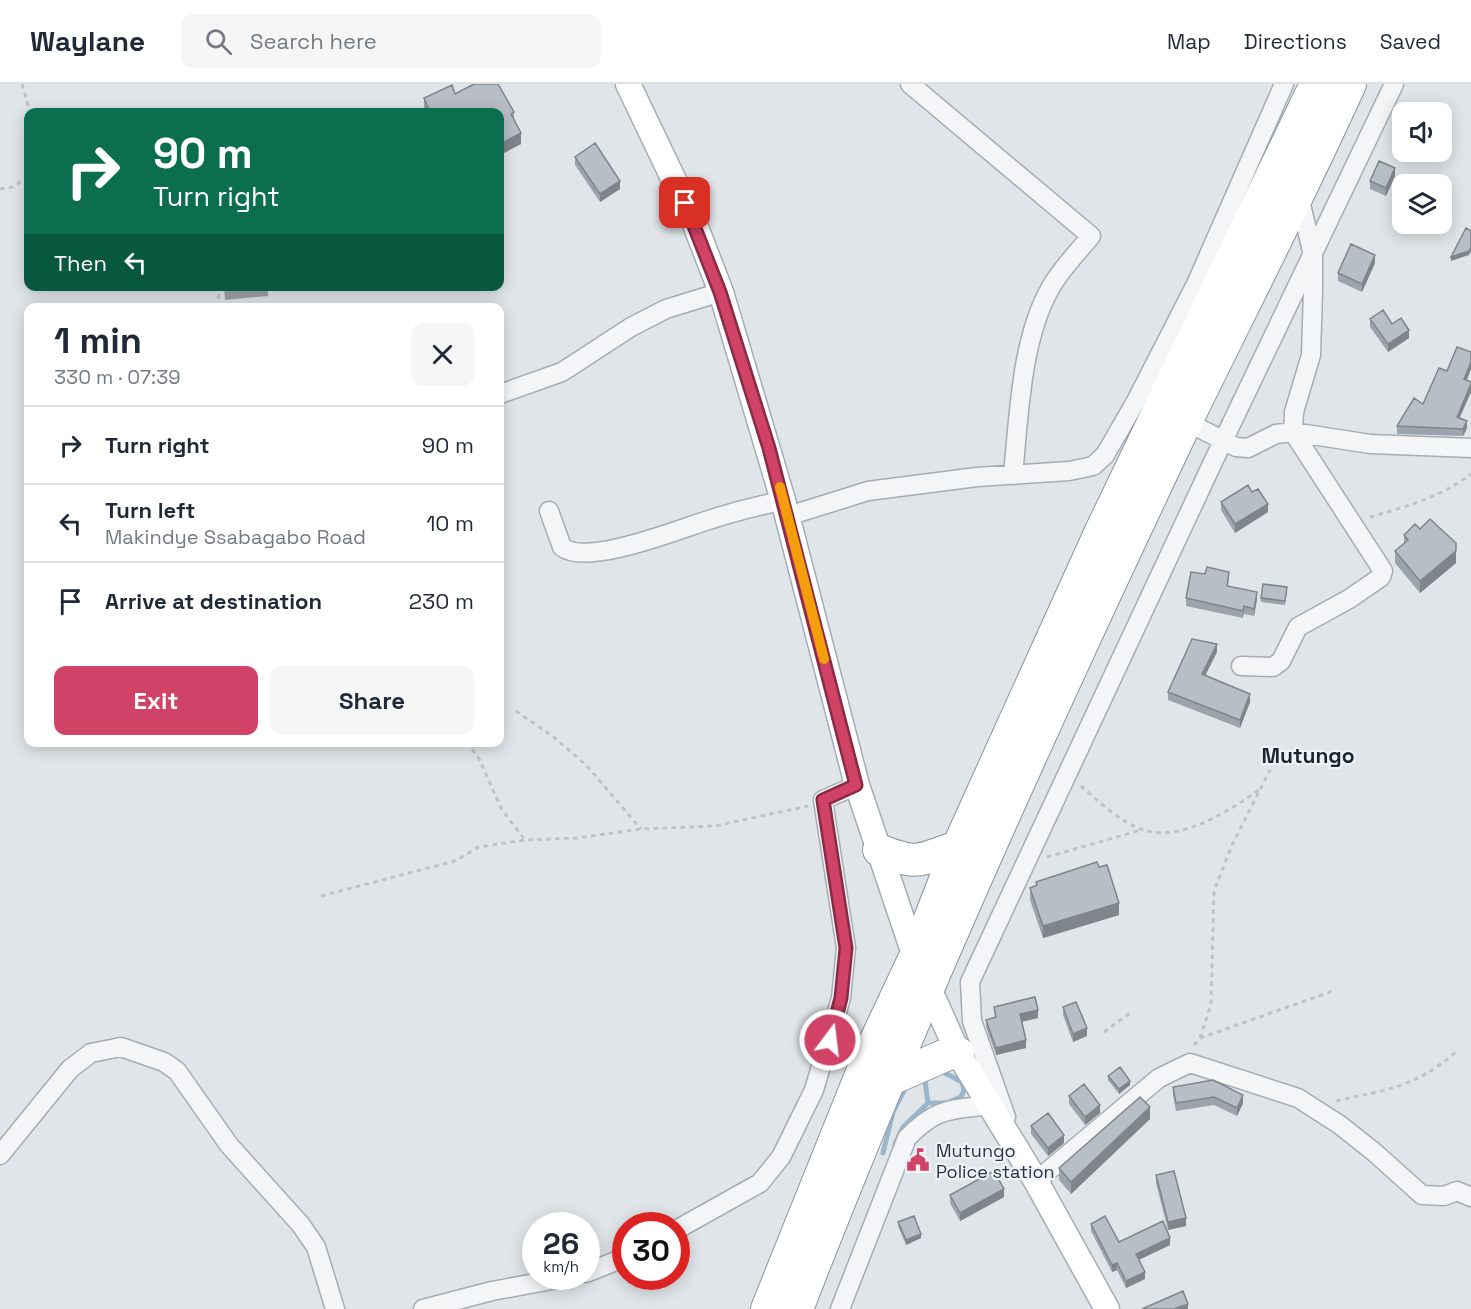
<!DOCTYPE html>
<html lang="en">
<head>
<meta charset="utf-8">
<style>
  :root { --surface:#fff; --page:#f6f6f7; --text:#1f2937; --muted:#747a83; --line:#e0e1e3; --accent:#d14267 }
  body { margin:0; font-family:"Space Grotesk",sans-serif; background:var(--page); color:var(--text); height:100vh; display:flex; flex-direction:column; font-size:22px; white-space:nowrap }
  * { box-sizing:border-box; margin:0 }
  p { font-size:20px; color:var(--muted) }
  .icon { flex:none; width:33px; height:33px; fill:none; stroke:currentColor; stroke-width:2; stroke-linecap:round; stroke-linejoin:round }
  .map { position:relative; flex:1; overflow:hidden }
  .drawer { position:absolute; left:24px; top:219px; width:480px; height:444px; display:flex; flex-direction:column; background:var(--surface); border-radius:12px; box-shadow:0 3px 15px #0003 }
  .drawer>* { flex:none }
  .hud { position:absolute; left:24px; top:24px; width:480px; height:183px; border-radius:12px; box-shadow:0 3px 15px #0003; background:#0b6e4f; color:#fff; overflow:hidden }
  .fabs { position:absolute; left:1392px; top:18px; display:grid; gap:12px }
  .fabs a { display:grid; place-items:center; width:60px; height:60px; border-radius:12px; background:var(--surface); box-shadow:0 3px 15px #0003; font-size:30px }
  .speed { position:absolute; left:522px; top:1128px; display:flex; gap:12px; font-size:30px; font-weight:700; text-align:center }
  .speed>* { display:grid; place-content:center; width:78px; height:78px; border-radius:50%; background:var(--surface); box-shadow:0 3px 15px #0003; line-height:1 }
  .speed small { font-size:15px; font-weight:400 }
  .speed .limit { border:9px solid #d22; background:#fff; color:#111 }
  .pin { position:absolute; display:grid; place-items:center; width:51px; height:51px; color:#fff; margin:-26px; border-radius:12px; box-shadow:0 3px 9px #0006 }
  .me { position:absolute; width:66px; margin:-33px; rotate:15deg; stroke-linejoin:round; filter:drop-shadow(0 0 4px #0008) }
  .turn { display:flex; align-items:center; gap:21px; height:126px; padding:0 30px; font-size:27px }
  .turn .icon { width:78px; height:78px; stroke-width:2.5 }
  .turn b { display:block; font-size:42px; line-height:51px }
  .then { display:flex; align-items:center; height:57px; padding:0 30px; background:#0003; gap:12px; font-size:22px }
  .round { display:grid; place-items:center; flex:none; width:63px; height:63px; border-radius:12px; background:var(--page) }
  .headline { display:flex; align-items:center; justify-content:space-between; height:102px; padding:0 30px }
  h1 { font-size:36px; font-weight:800; line-height:45px }
  .primary-button { display:flex; gap:12px; margin-top:auto; padding:12px 30px }
  .primary-button a { flex:1; height:69px; border-radius:12px; background:var(--accent); color:#fff; font-size:24px; font-weight:800; line-height:69px; text-align:center }
  .primary-button a+a { background:var(--page); color:var(--text) }
  ul { padding:0; list-style:none }
  li { display:flex; align-items:center; gap:18px; height:78px; padding:0 30px; border-top:2px solid var(--line) }
  li div { flex:1 }
  li b { display:block; font-size:22px }
  li em { font-style:normal }
  header { display:flex; align-items:center; gap:36px; box-sizing:border-box; height:84px; padding:0 30px; background:var(--surface); border-bottom:2px solid var(--line) }
  header strong { font-size:28px }
  nav { display:flex; gap:33px; margin-inline-start:auto; font-size:21px }
  .search { width:420px; height:54px; background:var(--page); display:flex; align-items:center; gap:15px; box-sizing:border-box; padding:0 21px; border-radius:12px; color:var(--muted); font-size:22px }
  .map>svg:first-child { display:block }
</style>
</head>
<body>
<header>
<strong>Waylane</strong>
<div class="search"><svg class="icon" aria-label="search" viewBox="0 0 24 24"><circle cx="10" cy="10" r="6"/><path d="M15 15l6 6"/></svg>Search here</div>
<nav><a>Map</a><a>Directions</a><a>Saved</a></nav>
</header>
<div class="map">
<svg width="1471" height="1225" viewBox="0 0 1471 1225">
  <rect width="100%" height="100%" fill="#e0e5e9"/>
  <g fill="none" stroke-linecap="round" stroke-linejoin="round">
    <!-- stream -->
    <path stroke="#9ab6ca" stroke-width="5" d="M924,990L928,1019
      M895,1060L903,1043L928,1019H946L961,1013L964,1006L962,998L941,987
      M883,1069L893,1028L907,1001"/>
    <!-- street casing -->
    <g stroke="#a5acb3" stroke-width="21">
      <path id="street" d="M910,0L1091,152C1078,168 1061,185 1051,203C1021,254 1019,332 1013,391
        M500,310L562,288L631,243L666,225L721,208
        M1187,338L1236,363L1248,364L1276,350L1293,348L1370,360L1471,364
        M549,427L562,463C588,483 681,444 712,435C735,427 760,422 783,416
        M788,432L868,407L977,393L1069,387L1093,382L1105,371L1135,319L1196,200L1284,0
        M1241,582L1273,583L1281,577L1298,543L1349,515L1381,493L1383,487L1293,348L1294,328L1311,271L1313,207V171L1299,112
        M1006,1033L972,937L970,898L1213,378L1394,0
        M0,1071L70,985L91,969L121,963L164,978L177,987L229,1061L301,1141L316,1163L335,1225
        M1036,1097L1159,994L1190,979L1298,1014L1340,1041L1374,1068L1422,1111L1444,1112L1457,1107L1471,1113
        M676,1146L760,1099L781,1073L814,1006L841,914L846,864L823,716L857,701
        M586,1189L626,1173
        M423,1225L492,1207L573,1192
        M840,1225L907,1054C937,1023 950,1026 990,1021"/>
    </g>
    <!-- secondary casing -->
    <g stroke="#a5acb3" stroke-width="27">
      <path id="secondary" d="M628,0L694,138L721,208L783,416L857,701L915,873L958,969L1036,1097L1107,1225"/>
    </g>
    <!-- highway casing -->
    <g stroke="#8794a0" stroke-width="34">
      <path id="highway" d="M879,766C920,783 920,775 958,763
        M891,995L948,970L958,969
        M767,1225L869,971L915,873L958,763L1101,447L1316,0
        M797,1225C913,925 1047,631 1185,340C1240,227 1298,115 1350,0"/>
    </g>
    <!-- path -->
    <path stroke="#bec3c8" stroke-width="3" stroke-dasharray="4.5 4.5" stroke-linecap="butt" d="M22,0L30,28
      M0,105L13,103L28,93
      M218,224L219,202
      M1370,433C1405,423 1441,413 1471,390
      M516,627L555,654L587,682L641,745
      M467,658L479,675L502,726L525,756
      M1081,702C1099,718 1118,736 1141,745C1178,760 1229,727 1259,706
      M1047,773L1141,746
      M321,812L455,777L479,763L525,756L577,754L641,745L715,742L808,722
      M1104,948L1133,927
      M1200,954L1333,907
      M1194,961L1200,954L1211,920L1214,807L1232,761L1270,686
      M1336,1017C1388,1005 1414,1004 1456,968"/>
    <!-- street -->
    <use href="#street" stroke="#f3f5f7" stroke-width="18"/>
    <!-- secondary -->
    <use href="#secondary" stroke="#fff" stroke-width="24"/>
    <!-- highway -->
    <use href="#highway" stroke="#fff" stroke-width="32"/>
  </g>
  <!-- wall -->
  <path fill="#9da3aa" d="M474,0H498L514,28V36L521,49V60L500,71V28H425L424,25V14L452,1L455,10Z
    M575,73L620,105L600,118L575,81Z
    M1395,92L1386,112L1370,105V97Z
    M1375,179L1362,208L1338,197V189Z
    M224,202H274V203L268,204V212L225,216Z
    M1370,235L1409,254L1388,268L1370,243Z
    M1471,268V285L1467,296L1471,298V308L1459,334L1467,344L1463,352L1397,350V342L1423,320L1447,287Z
    M1252,408L1268,428L1235,449L1221,426V418Z
    M1420,445L1456,479L1420,509L1395,479V467L1404,459V451Z
    M1229,495L1228,502L1257,515L1254,532L1244,530L1243,534L1186,522V514Z
    M1287,507L1285,521L1261,518V514Z
    M1217,568L1205,591L1250,618L1240,644L1168,616V608Z
    M1099,783L1119,831L1043,854L1030,816V804L1036,802V798Z
    M994,923L1038,934L1022,938L1026,964L996,971L986,943V936L995,934Z
    M1063,923L1087,952L1073,958L1063,931Z
    M1108,992L1130,1001L1119,1010L1108,996Z
    M1173,1003L1243,1019L1237,1032L1214,1021L1176,1027L1173,1011Z
    M1069,1012L1100,1029L1085,1041L1069,1020Z
    M1150,1035L1071,1110L1059,1096V1084Z
    M1031,1042L1064,1059L1048,1072L1031,1050Z
    M1156,1091L1186,1142L1168,1146L1156,1099Z
    M950,1111L1004,1113L960,1137L950,1119Z
    M898,1138L921,1154L906,1161L898,1142Z
    M1091,1140L1119,1158L1170,1161L1139,1176L1145,1195L1126,1204L1117,1186L1112,1188L1091,1147Z"/>
  <!-- shaded-wall -->
  <path fill="#80858b" d="M521,49V60L500,71V60Z
    M1395,84V92L1386,112V104Z
    M620,97V105L600,118V110Z
    M1471,163V167L1469,171L1451,177V173Z
    M1375,171V179L1362,208V200Z
    M1409,246V254L1388,268V260Z
    M1471,278V285L1464,302V295Z
    M1471,300V308L1457,340V333Z
    M1467,337V344L1463,352V345Z
    M1268,420V428L1235,449V440Z
    M1456,467V479L1420,509V497Z
    M1257,508V515L1254,532V525Z
    M1217,560V568L1202,598V590Z
    M1250,610V618L1240,644V636Z
    M1119,819V831L1043,854V842Z
    M1038,926V934L1020,938V930Z
    M1087,944V952L1073,958V950Z
    M1026,956V964L996,971V964Z
    M1130,997V1001L1119,1010V1005Z
    M1243,1011V1019L1237,1032V1024Z
    M1100,1021V1029L1085,1041V1033Z
    M1150,1023V1035L1071,1110V1098Z
    M1064,1051V1059L1048,1072V1064Z
    M1004,1105V1113L960,1137V1129Z
    M1186,1134V1142L1168,1146V1138Z
    M921,1150V1154L906,1161V1156Z
    M1170,1154V1161L1136,1177V1170Z
    M1117,1179V1186L1112,1188V1181Z
    M1145,1188V1195L1126,1204V1197Z
    M1188,1220V1225H1176V1224Z"/>
  <!-- building -->
  <path fill="#b7bec6" stroke="#80858b" stroke-width="1.5" d="M474,0H498L514,28L511,30L521,49L500,60V28H470L468,25L461,28H430L424,14L452,1L455,10Z
    M595,59L620,97L600,110L575,73Z
    M1379,77L1395,84L1386,104L1370,97Z
    M1466,144L1471,147V163L1469,167L1451,173Z
    M1351,160L1375,171L1362,200L1338,189Z
    M343,220V224H321V221Z
    M1383,226L1392,240L1401,234L1409,246L1388,260L1370,235Z
    M1457,263L1471,268V278L1464,295L1471,298V300L1457,333L1467,337L1463,345L1397,342L1414,314L1423,320L1439,284L1447,287Z
    M1248,401L1252,408L1258,405L1268,420L1235,440L1221,418Z
    M1430,435L1456,459V467L1420,497L1395,467L1408,456L1404,451L1415,440L1420,445Z
    M1207,483L1229,488L1227,502L1257,508L1254,525L1244,522L1243,527L1186,514L1191,488L1205,490Z
    M1263,500L1287,503L1285,517L1261,514Z
    M1192,555L1217,560L1202,590L1250,610L1240,636L1168,608Z
    M1097,778L1099,783L1107,781L1119,819L1043,842L1030,804L1037,801L1036,798Z
    M1035,913L1038,926L1020,930L1026,956L996,964L986,936L996,933L994,923Z
    M1076,918L1087,944L1073,950L1063,923Z
    M1120,983L1130,997L1119,1005L1108,992Z
    M1213,996L1243,1011L1237,1024L1214,1013L1176,1019L1173,1003Z
    M1084,1000L1100,1021L1085,1033L1069,1012Z
    M1140,1013L1150,1023L1071,1098L1059,1084Z
    M1048,1029L1064,1051L1048,1064L1031,1042Z
    M994,1087L1004,1105L960,1129L950,1111Z
    M1174,1087L1186,1134L1168,1138L1156,1091Z
    M914,1132L921,1150L906,1156L898,1138Z
    M1105,1132L1119,1158L1163,1137L1170,1154L1136,1170L1145,1188L1126,1197L1117,1179L1112,1181L1091,1140Z
    M1183,1207L1188,1220L1176,1224L1177,1225H1142Z"/>
  <g fill="none" stroke-linecap="round" stroke-linejoin="round">
    <!-- route casing -->
    <g stroke="#882b43" stroke-width="15">
      <path id="route" d="M685,119L720,208L769,364L856,701L823,716L846,864L841,914L830,956"/>
    </g>
    <!-- route -->
    <use href="#route" stroke="#d14267" stroke-width="10"/>
    <!-- slow -->
    <path stroke="#f59e0b" stroke-width="10" d="M780,403L824,575"/>
  </g>
  <!-- icons -->
  <defs>
    <g id="civic-bare" transform="scale(1.8)"><path d="M-.6-6.5H3V-4.5H.6V-3L4-1V1h2V6H-6V1h2V-1L-.6-3ZM-1.2 2.5V6h2.4V2.5Z" fill="#d14267" stroke="#eff3f7" stroke-width="2.5" paint-order="stroke"/></g>
  </defs>
  <g fill-rule="evenodd">
    <use href="#civic-bare" x="918" y="1076"/>
  </g>
  <g text-anchor="middle" dominant-baseline="central" stroke-width="4.5" stroke-linejoin="round" paint-order="stroke">
    <!-- poi labels -->
    <g font-size="18" fill="#283441" stroke="#eff3f7" text-anchor="start">
      <text x="936" y="1066">Mutungo<tspan x="936" dy="21">Police station</tspan></text>
    </g>
    <!-- quarter labels -->
    <g font-size="21" font-weight="bold" fill="#1a2532" stroke="#eff3f7">
      <text x="1308" y="671">Mutungo</text>
    </g>
  </g>
</svg>
<div class="fabs">
<a><svg class="icon" aria-label="sound" viewBox="0 0 24 24"><path d="M4 9h4l5-4v14l-5-4H4zM17 9q2 3 0 6"/></svg></a>
<a><svg class="icon" aria-label="layers" viewBox="0 0 24 24"><path d="M12 4l9 5-9 5-9-5zM3 14l9 5 9-5"/></svg></a>
</div>
<div class="speed"><div>26<small>km/h</small></div><div class="limit">30</div></div>
<div class="pin" style="left:685px;top:119px;background:#d93025"><svg class="icon" aria-label="arrive" viewBox="0 0 24 24"><path d="M6 21V4h12l-3 4 3 4H6"/></svg></div>
<svg class="me" style="left:830px;top:956px" viewBox="-20 -20 40 40"><circle r="17" fill="#d14267" stroke="#fff" stroke-width="3"/><path d="M0-11L8 9 0 5-8 9z" fill="#fff"/></svg>
<div class="hud">
<div class="turn"><svg class="icon" aria-label="right" viewBox="0 0 24 24"><path d="M7 20v-9h11M14 6l5 5-5 5"/></svg><div><b>90 m</b>Turn right</div></div>
<div class="then">Then<svg class="icon" aria-label="left" viewBox="0 0 24 24"><path d="M17 20v-9H6M10 6l-5 5 5 5"/></svg></div>
</div>
<section class="drawer">
<div class="headline"><div><h1>1 min</h1><p>330 m · 07:39</p></div><a class="round"><svg class="icon" aria-label="close" viewBox="0 0 24 24"><path d="M6 6l12 12M18 6L6 18"/></svg></a></div>
<ul>
<li><svg class="icon" aria-label="right" viewBox="0 0 24 24"><path d="M7 20v-9h11M14 6l5 5-5 5"/></svg><div><b>Turn right</b></div><em>90 m</em></li>
<li><svg class="icon" aria-label="left" viewBox="0 0 24 24"><path d="M17 20v-9H6M10 6l-5 5 5 5"/></svg><div><b>Turn left</b><p>Makindye Ssabagabo Road</p></div><em>10 m</em></li>
<li><svg class="icon" aria-label="arrive" viewBox="0 0 24 24"><path d="M6 21V4h12l-3 4 3 4H6"/></svg><div><b>Arrive at destination</b></div><em>230 m</em></li>
</ul>
<div class="primary-button"><a>Exit</a><a>Share</a></div>
</section>
</div>
</body>
</html>
